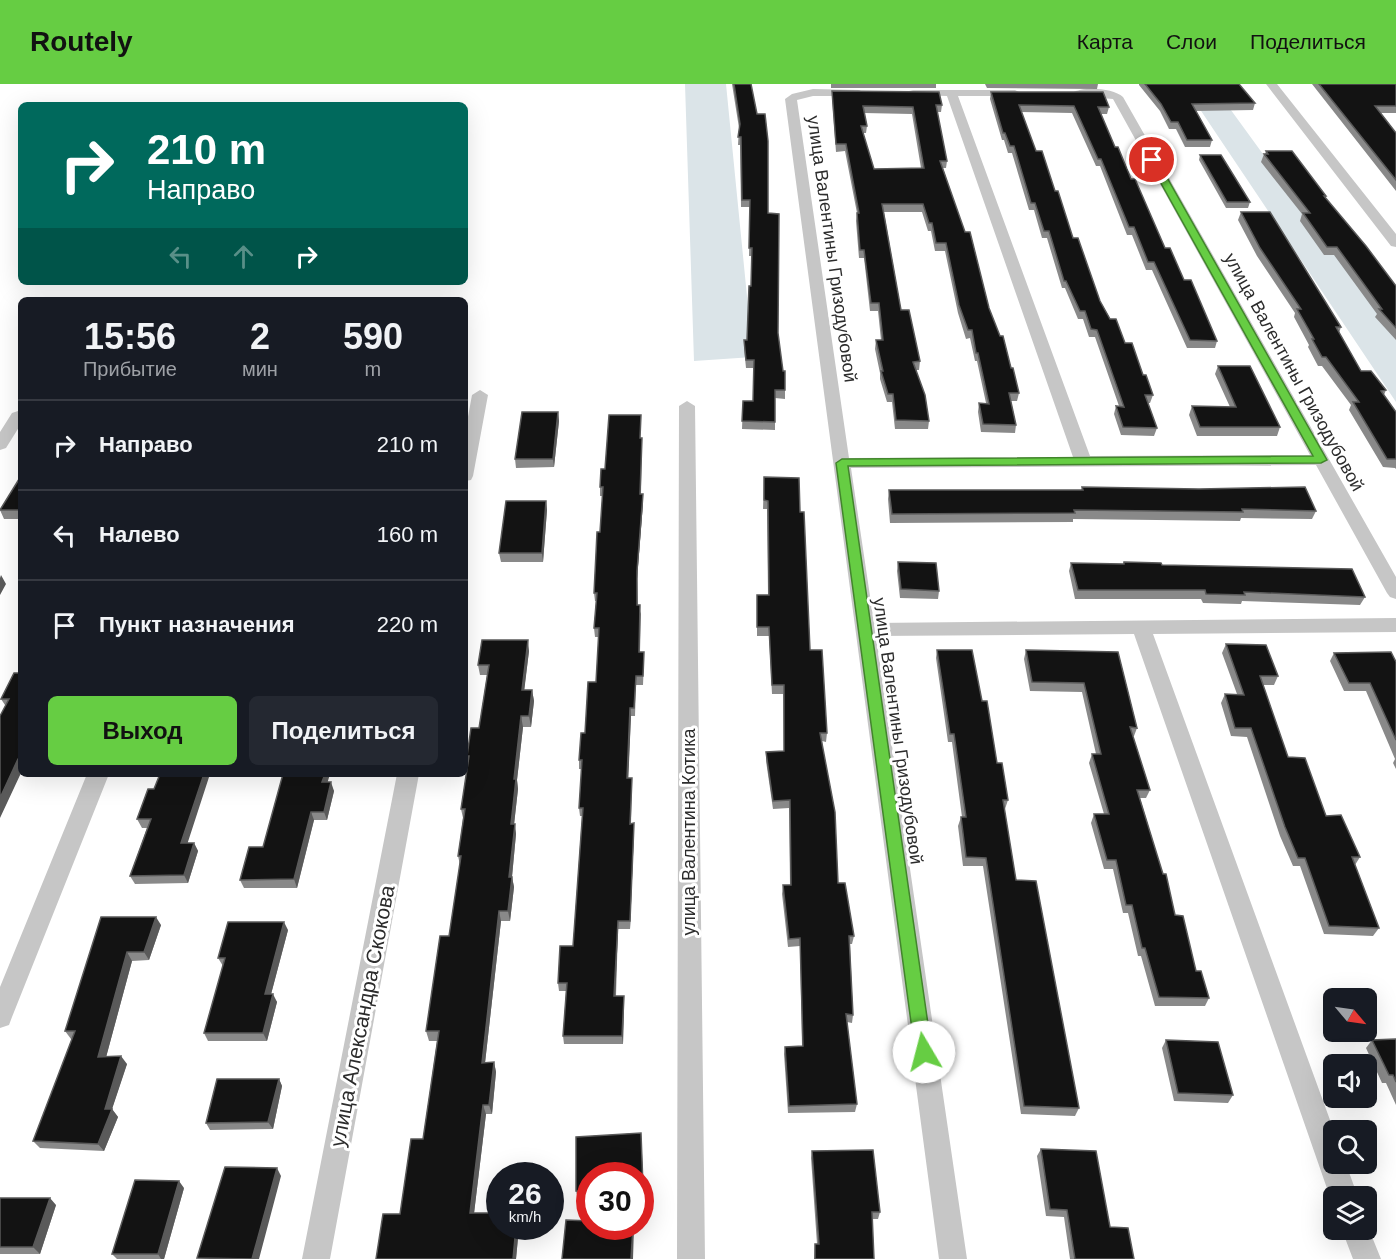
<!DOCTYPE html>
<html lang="ru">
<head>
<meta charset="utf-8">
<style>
  :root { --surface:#171b24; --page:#242831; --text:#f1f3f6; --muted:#9ea1a6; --line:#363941; --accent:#66cd43 }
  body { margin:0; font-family:Arial,sans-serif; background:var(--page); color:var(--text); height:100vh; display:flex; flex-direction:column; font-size:22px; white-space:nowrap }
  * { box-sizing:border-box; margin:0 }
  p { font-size:20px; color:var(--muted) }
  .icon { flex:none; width:33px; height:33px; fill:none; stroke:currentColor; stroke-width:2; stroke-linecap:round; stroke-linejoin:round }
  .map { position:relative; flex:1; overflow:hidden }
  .panel { position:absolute; left:18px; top:213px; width:450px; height:480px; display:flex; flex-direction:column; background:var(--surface); border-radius:9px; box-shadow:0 6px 24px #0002 }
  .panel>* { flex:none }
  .guide { position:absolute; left:18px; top:18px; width:450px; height:183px; border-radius:9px; box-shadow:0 6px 24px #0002; background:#00695c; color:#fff; overflow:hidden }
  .needle { width:39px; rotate:119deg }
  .tools { position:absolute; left:1323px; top:904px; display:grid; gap:12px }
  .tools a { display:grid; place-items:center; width:54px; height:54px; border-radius:9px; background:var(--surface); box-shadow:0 6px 24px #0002; font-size:30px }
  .speed { position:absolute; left:486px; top:1078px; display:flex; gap:12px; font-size:30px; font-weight:700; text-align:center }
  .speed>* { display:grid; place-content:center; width:78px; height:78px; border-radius:50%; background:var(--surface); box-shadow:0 6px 24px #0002; line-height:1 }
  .speed small { font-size:15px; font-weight:400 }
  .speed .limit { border:9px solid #d22; background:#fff; color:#111 }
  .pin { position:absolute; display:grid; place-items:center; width:51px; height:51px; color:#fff; margin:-26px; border:3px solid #fff; border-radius:50%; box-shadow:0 2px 6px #0007 }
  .me { position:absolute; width:66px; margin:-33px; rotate:352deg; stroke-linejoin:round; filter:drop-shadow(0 0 4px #0008) }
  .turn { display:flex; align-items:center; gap:21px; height:126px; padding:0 30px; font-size:27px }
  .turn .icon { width:78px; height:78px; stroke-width:2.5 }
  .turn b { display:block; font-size:42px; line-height:51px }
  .lanes { display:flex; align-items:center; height:57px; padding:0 30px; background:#0003; justify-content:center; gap:30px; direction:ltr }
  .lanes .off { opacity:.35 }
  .eta { display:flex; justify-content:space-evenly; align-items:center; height:102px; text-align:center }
  .eta b { font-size:36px; font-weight:700; line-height:42px }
  .button { display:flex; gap:12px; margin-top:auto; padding:12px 30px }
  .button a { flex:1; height:69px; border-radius:9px; background:var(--accent); color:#111; font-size:24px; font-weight:700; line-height:69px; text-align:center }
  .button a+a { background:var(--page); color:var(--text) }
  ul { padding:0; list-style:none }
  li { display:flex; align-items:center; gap:18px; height:90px; padding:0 30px; border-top:2px solid var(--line) }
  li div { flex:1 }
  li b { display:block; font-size:22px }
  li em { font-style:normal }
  header { display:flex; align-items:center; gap:36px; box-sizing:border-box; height:84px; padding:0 30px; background:var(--accent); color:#111 }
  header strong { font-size:28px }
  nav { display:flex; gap:33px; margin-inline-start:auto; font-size:21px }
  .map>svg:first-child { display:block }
</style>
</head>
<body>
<header>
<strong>Routely</strong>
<nav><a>Карта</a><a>Слои</a><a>Поделиться</a></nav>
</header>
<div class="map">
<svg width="1396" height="1175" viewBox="0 0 1396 1175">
  <rect width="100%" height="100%" fill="#fff"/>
  <!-- green -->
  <path fill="#dbe4e8" d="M685,0H726L753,273L694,277Z
    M1183,0H1212L1396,253V318Z"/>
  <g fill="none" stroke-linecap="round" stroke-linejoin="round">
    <!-- street -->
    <path fill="#c6c6c6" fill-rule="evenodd" d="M1266,0H1277L1396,150V163L1391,162Z
      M813,5L859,6L865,9L859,12H813L797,16L849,374L1073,373L947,12L909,11V7L913,6H1015L1021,9L1015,12H958L1090,372L1310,371L1113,15L1078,12L1072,9C1083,2 1113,4 1123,13L1396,493V515L1390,513L1387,509L1316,381L851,384L874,539L1396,534V548L1153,550L1334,1047V1080H1346L1358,1113H1334V1120L1330,1113L1134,550L876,552L967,1175H939L785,15L792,10Z
      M480,306L488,311L473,392L471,396L465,397V349L472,311Z
      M687,317L695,322L705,1175H677L679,322Z
      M18,327L21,328V340L6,364L0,366V348L12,329Z
      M87,690H109L12,933L9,941L0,944V903Z
      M397,690H419L330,1175H302Z
      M1366,1138L1381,1175H1353L1342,1146H1366Z"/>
  </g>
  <!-- wall -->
  <path fill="#898989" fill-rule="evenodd" d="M732,0H751L768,129L778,249L785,306V315L775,314V346L742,345L743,317H753V284H746L744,264V256H747L751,202L752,172H749L750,123H741L740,61H738L739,44Z
    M831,0H936V4H831Z
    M985,0H1098L1097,5L987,4Z
    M1139,0H1239L1255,19L1253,26L1196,27L1212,56L1210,63H1185L1176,45H1169L1160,27L1139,1Z
    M1312,0H1396V29H1381L1396,49V107Z
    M832,7L942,21L941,28H937L947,77L946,84H943L989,224L1019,309L1017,317H1011L1016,341L1015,349L981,348L978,328L979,319H986L977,277H975L970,254L966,255L958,229L945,167H935L931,147H928L922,128H884L901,226L920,277L919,286H916L929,337L928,345H895L892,318H887L880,295V289L875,265L876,256H881L878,227H870L864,174H859L856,137L857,129L845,67L836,68L832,14ZM864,29L912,30L921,84L874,85L863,49H866L867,42Z
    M991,8L1109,23L1107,30H1101L1115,63L1165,164L1184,196L1217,257L1215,264H1187L1152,186H1146L1132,151H1127L1100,82H1096L1072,29L1021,28L1036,67L1055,107L1073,154L1100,217L1143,291L1153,311L1150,319H1148L1157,344L1154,352L1121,351L1114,330L1116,322H1119L1095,253H1089L1083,235H1078L1065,204H1062L1047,154H1042L1034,126H1029L1012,69H1008L1004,56H1002L990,15Z
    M1266,67L1326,112L1325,114L1396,202V256L1375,233L1377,230L1334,171H1324L1300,137L1302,130L1261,78L1264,70H1265Z
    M1200,71L1250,118L1248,124H1226L1199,76Z
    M1241,128L1341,243L1339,249L1361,287L1386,306L1384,311L1396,328V385L1395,384L1383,383L1349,326L1351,321L1322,282H1318L1308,263L1309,261L1294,233L1295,229L1257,172L1238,136Z
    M1218,282L1280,343L1277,352H1197L1189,331L1192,322L1230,323L1215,290Z
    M558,328L559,337L554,383L516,384L515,375Z
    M641,331L640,354H642V362L641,410L643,419L637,495L638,521L641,530L640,568L644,576L643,601H636L635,632H631L628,694L632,702L631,740L634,739V748L630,845H618L616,912H624V920L623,960H564L563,952L566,907H559L558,899L573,862L582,732H580L579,724L582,685H579V676L596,598L599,553H595L594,544L596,517H595L594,509L600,448L603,412H600V403L605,385Z
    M21,392V435H4L0,426Z
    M764,393L800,428L810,566L827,649L826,658L822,657L838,799L854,852L852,860H850L853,931L852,939L847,938L857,1020L855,1028L788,1029L784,970L785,963L802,962L800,862L788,863L782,810L783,801H790L789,724L773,725L766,677V668L784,667L783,610H772L769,552H757V511H768L767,425H763Z
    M1082,403L1316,427L1312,435L1241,434L1240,437L1073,435V438L890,439L888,415L889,406H1081Z
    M546,417L547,426L543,478H501L499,469Z
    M898,478L939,507L938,515L900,514L897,487Z
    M1124,478L1162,481L1365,513L1360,521L1242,517L1241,520L1203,519L1201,515H1075L1069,487L1071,479L1123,480Z
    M1226,560L1278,592L1274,601H1263L1288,673L1326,732L1360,773L1355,781L1379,844L1373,852L1324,850L1300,782H1293L1280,752L1247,653L1231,652L1221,619L1225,610H1237L1222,569Z
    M937,566L982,617L997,679L1008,716L1005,725H1004L1016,796L1079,1024L1075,1032L1021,1030L983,782H963L958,742L961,733H962L952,658H948L936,574Z
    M1026,566L1118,568L1137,644L1134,652H1133L1150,706L1146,714H1140L1175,831L1196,887L1209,914L1205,922H1155L1141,872H1138L1128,829H1123L1113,785H1104L1091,739L1094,730H1104L1089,679L1092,670H1096L1082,608L1030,607L1024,575Z
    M529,567L524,606H532L534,617L531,643H523L517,696L518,705L514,740L516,750L512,793L514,803L510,837H501L485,979L494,978L496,988L492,1030H486L474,1129L500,1143H519L516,1175L400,1130L423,1055L437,957H429L426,947L449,852L460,781L458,772L463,734L461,725L468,678L467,672L479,644L487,591H480L478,581Z
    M1334,569L1396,578V685L1393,679L1395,675L1366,607H1344L1330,577Z
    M21,589V689L5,621L1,615Z
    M328,698L334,707L327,736H314L297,804H244L240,796L263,763Z
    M148,705L188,759H194L198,767L188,799L135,800L130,792L147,744H142L137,735Z
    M101,833L161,841L149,876L132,877L106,973L127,980L112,1025L118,1033L104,1067L40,1064L33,1057L72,955H71L65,947Z
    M288,846L271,910L277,918L267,957H208L204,949L223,882L218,874Z
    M1396,955V1021L1386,999H1382L1366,964L1372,956Z
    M1166,956L1233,1011L1228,1019L1174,1017L1162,964Z
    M279,995L282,1002L273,1045L210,1046L206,1039Z
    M641,1049L644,1110H640V1092H590V1114H578L576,1107V1053Z
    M1041,1065L1110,1143L1134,1175H1070L1064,1133L1046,1132L1037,1072Z
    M812,1067L880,1128L878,1135H872L874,1175H814L815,1160H817L811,1074Z
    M184,1104L164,1175H117L112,1170Z
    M0,1114L56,1121L40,1170H0Z"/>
  <!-- shaded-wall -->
  <path fill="#5a5a5a" d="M558,328L559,337L554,383L553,375Z
    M643,410V419L637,495V487Z
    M546,417L547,426L543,478L542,469Z
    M1,491L6,500L0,511V494Z
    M528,556L529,567L523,617L522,606Z
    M532,606L534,617L531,643L529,632Z
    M630,624L631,632L628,702L627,694Z
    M521,632L523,643L517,696L518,705L513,750L511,740L514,695Z
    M18,675L21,680V689L0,734V714Z
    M204,690H210L185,767L181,759Z
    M325,690H330L325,707L322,698Z
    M331,698L334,707L327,736L324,728Z
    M311,728L314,736L297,804L294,795Z
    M634,739V748L630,845V837Z
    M515,740L516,750L511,803L509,793Z
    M194,759L198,767L188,799L184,791Z
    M512,793L514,803L510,837L508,827Z
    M499,827L501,837L484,988L482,979Z
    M156,833L161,841L149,876L144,868Z
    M618,837V845L615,920L614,912Z
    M284,838L288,846L269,918L265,910Z
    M127,868L132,877L104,981L98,973Z
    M273,910L277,918L267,957L263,949Z
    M624,912V920L623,960L622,952Z
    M121,972L127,980L112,1025L118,1033L104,1067L98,1060L105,1025Z
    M494,978L496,988L492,1030L489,1021Z
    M279,995L282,1002L273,1045L268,1038Z
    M483,1021L486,1030L473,1138L470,1129Z
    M277,1084L281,1092L259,1175H252Z
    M179,1097L184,1104L164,1175H161L158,1170Z
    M50,1114L56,1121L40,1170L33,1163Z
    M516,1143H519L516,1175H513Z
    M633,1143H634L633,1175H631Z"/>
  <!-- building -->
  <path fill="#131313" stroke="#5a5a5a" stroke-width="1.5" fill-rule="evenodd" d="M734,0H751L757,30H765L768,57V129L779,130L778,249L783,287H785V306H775V338L742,337L743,317H753L754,276H746L744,256H747L749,202H751L752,164H749L750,116H742L741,53H738L740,40Z
    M1145,0H1239L1255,19L1192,20L1212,56H1187L1178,38H1171L1161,20Z
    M1319,0H1396V22H1375L1396,49V96Z
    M832,7L939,8L942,21H936L947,77H940L965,148H970L989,224L1000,252H1003L1011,284H1013L1019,309H1009L1016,341L983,340L979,319L989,320L978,269H976L972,246H968L959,221L946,159H936L932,139H929L923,120H882L901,226H909L920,277L913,278L925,311L929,337L896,336L893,310H888L881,287H883L876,256H883L879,219H871L864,166H860L857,129H859L846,60H836ZM863,22L913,23L924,84L874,85L861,42H867Z
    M991,8H1103L1109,23H1098L1115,63H1118L1131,95H1135L1165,164H1170L1184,196H1191L1217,257L1190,256L1154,178H1148L1134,143H1129L1101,75H1098L1074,22L1019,21L1036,67H1042L1055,107H1058L1073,154H1078L1100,217L1110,235H1116L1125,259H1132L1143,291H1146L1153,311H1145L1157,344L1123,343L1116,322L1124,323L1097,246L1091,245L1085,227H1080L1066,197H1064L1049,147H1044L1035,119H1031L1014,62H1010L1005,49H1003Z
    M1266,67H1292L1326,112H1324L1366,162L1396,202V244L1379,225H1382L1337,163H1327L1303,129H1310L1264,70H1268Z
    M1200,71H1221L1250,118H1227Z
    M1241,128H1270L1341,243H1336L1361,287H1371L1386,306L1381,307L1396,328V375H1387L1353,318H1359L1326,273H1322L1312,255H1314L1297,225H1301L1260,164Z
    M1218,282H1250L1280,343H1200L1192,322L1236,323Z
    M522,328H558L553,375H515Z
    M609,331H641L640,354H642L640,410H643L637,487V521H640L639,568H644L643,592H636L634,624H630L627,694H632L630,740L634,739L630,837H618L614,912H624L622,952H563L567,899H558L560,862H573L583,724H579L582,676H579L581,649H585L588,598H596L599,544H594L597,509H594L596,469L597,448H600L603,403H600L601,385H605Z
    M21,392V426H0Z
    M764,393L799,394L800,428H804L810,566H822L827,649H820L835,728L838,799H845L854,852H849L853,931L846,930L857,1020L789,1022L785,963L803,962L800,854L789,855L783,801H791L790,716L773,717L766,668L784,667V601H772L769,543H757V511H769L768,417L764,416Z
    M1082,403L1199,405L1305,403L1316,427L1242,425L1243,428L1074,426L1075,429L892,430L889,406H1083Z
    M506,417H546L542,469H499Z
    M898,478L936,479L939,507L901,505Z
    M1124,478L1161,479L1162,481L1352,485L1365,513L1244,508L1245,511L1206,510L1205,506H1078L1071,479L1124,480Z
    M482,556H528L522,606H532L529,632H521L514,695H516L511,740H515L509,793H512L508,827H499L482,979L494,978L489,1021H483L470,1129H500V1143H516L513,1175H376L383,1130H400L411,1055H423L439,947H426L440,852H449L461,772H458L465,725H461L469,672H467L471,644H479L489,581H478Z
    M1226,560L1266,561L1278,592H1260L1288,673L1305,674L1326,732L1341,731L1360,773H1352L1379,844L1329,842L1305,774H1298L1285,743L1251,644H1235L1225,610L1244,611Z
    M937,566H972L982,617H987L997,679H1002L1008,716H1003L1016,796L1036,797L1079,1024L1024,1022L986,774L966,773L961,733H966L954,650H950Z
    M1026,566L1118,568L1137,644L1130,643L1150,706H1137L1163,790H1166L1175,831L1183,832L1196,887H1201L1209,914L1159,913L1145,864H1142L1132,821H1126L1116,776H1107L1094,730H1109L1092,670H1101L1084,599L1032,598Z
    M1391,568L1396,578V656L1370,599H1349L1334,569Z
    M14,589H21V675H18L0,714V632L9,615H1Z
    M160,690H204L181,759H194L184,791L130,792L151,735H137L148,705H154Z
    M283,690H325L322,698H331L324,728H311L294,795L240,796L249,763H263Z
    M101,833H156L144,868H127L98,973L121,972L105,1025H112L98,1060L33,1057L75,947H65Z
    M228,838H284L265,910H273L263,949H204L225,874H218Z
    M1396,955V998L1393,991H1389L1372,956Z
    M1166,956L1218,958L1233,1011L1178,1009Z
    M217,995H279L268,1038L206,1039Z
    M641,1049L643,1103H640V1092H590V1107H576V1053Z
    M1041,1065L1096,1067L1110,1143L1128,1144L1134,1175H1075L1067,1126L1050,1125Z
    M873,1066L880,1128H872L874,1175H815V1160H819L812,1067Z
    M225,1083L277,1084L252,1175L197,1174Z
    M135,1096L179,1097L158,1170H112Z
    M0,1114H50L33,1163H0Z
    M566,1136L590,1137V1143H633L631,1175H562Z"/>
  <!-- route -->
  <path fill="#66cd43" stroke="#42852c" stroke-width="1.5" d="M1149,74L1157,76L1327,376L1321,379L848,382L932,968L930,973L924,976L917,973L915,968L836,379L842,375L1313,372L1148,76Z"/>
  <g text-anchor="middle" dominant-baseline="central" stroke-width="6" stroke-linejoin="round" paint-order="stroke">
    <!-- street labels -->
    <g font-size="18" fill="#2c2c2c" stroke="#fff">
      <text transform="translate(832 165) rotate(82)">улица Валентины Гризодубовой</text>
      <text transform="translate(1294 288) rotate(61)">улица Валентины Гризодубовой</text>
      <text transform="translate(898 647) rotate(82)">улица Валентины Гризодубовой</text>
      <text transform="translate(689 748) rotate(-90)">улица Валентина Котика</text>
    </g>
    <!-- near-street labels -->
    <g font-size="21" fill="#2c2c2c" stroke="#fff">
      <text transform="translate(362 932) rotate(-79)">улица Александра Скокова</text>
    </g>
  </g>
</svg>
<div class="tools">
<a><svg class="needle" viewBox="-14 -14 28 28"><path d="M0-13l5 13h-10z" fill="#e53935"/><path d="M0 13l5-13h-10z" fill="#9ea1a6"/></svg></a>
<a><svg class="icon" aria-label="sound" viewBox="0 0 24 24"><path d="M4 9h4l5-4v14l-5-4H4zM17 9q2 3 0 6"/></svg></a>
<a><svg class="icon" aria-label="search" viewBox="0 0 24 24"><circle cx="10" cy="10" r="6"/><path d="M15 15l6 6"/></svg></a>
<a><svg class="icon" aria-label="layers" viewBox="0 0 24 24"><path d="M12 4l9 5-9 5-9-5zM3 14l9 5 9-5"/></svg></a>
</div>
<div class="speed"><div>26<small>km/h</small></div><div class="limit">30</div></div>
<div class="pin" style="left:1152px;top:76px;background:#d93025"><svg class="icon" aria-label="arrive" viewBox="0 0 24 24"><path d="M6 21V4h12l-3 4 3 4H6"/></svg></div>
<svg class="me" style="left:924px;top:968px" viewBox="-20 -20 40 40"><circle r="19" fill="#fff"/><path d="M0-13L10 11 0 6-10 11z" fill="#66cd43"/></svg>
<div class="guide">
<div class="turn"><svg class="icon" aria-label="right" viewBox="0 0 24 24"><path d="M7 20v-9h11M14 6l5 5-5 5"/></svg><div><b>210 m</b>Направо</div></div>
<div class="lanes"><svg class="icon off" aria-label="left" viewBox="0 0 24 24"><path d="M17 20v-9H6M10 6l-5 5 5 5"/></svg><svg class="icon off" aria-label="ahead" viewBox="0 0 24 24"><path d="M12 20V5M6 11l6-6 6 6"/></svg><svg class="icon" aria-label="right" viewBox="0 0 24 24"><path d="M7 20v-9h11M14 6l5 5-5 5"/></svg></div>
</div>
<section class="panel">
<div class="eta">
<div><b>15:56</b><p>Прибытие</p></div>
<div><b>2</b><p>мин</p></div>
<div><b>590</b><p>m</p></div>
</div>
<ul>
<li><svg class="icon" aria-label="right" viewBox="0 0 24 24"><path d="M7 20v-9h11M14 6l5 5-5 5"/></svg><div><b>Направо</b></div><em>210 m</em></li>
<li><svg class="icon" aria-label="left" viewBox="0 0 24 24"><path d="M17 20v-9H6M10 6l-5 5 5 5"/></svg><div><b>Налево</b></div><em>160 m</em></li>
<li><svg class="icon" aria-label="arrive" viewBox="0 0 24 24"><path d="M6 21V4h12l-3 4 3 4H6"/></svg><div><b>Пункт назначения</b></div><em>220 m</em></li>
</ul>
<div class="button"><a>Выход</a><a>Поделиться</a></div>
</section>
</div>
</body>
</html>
